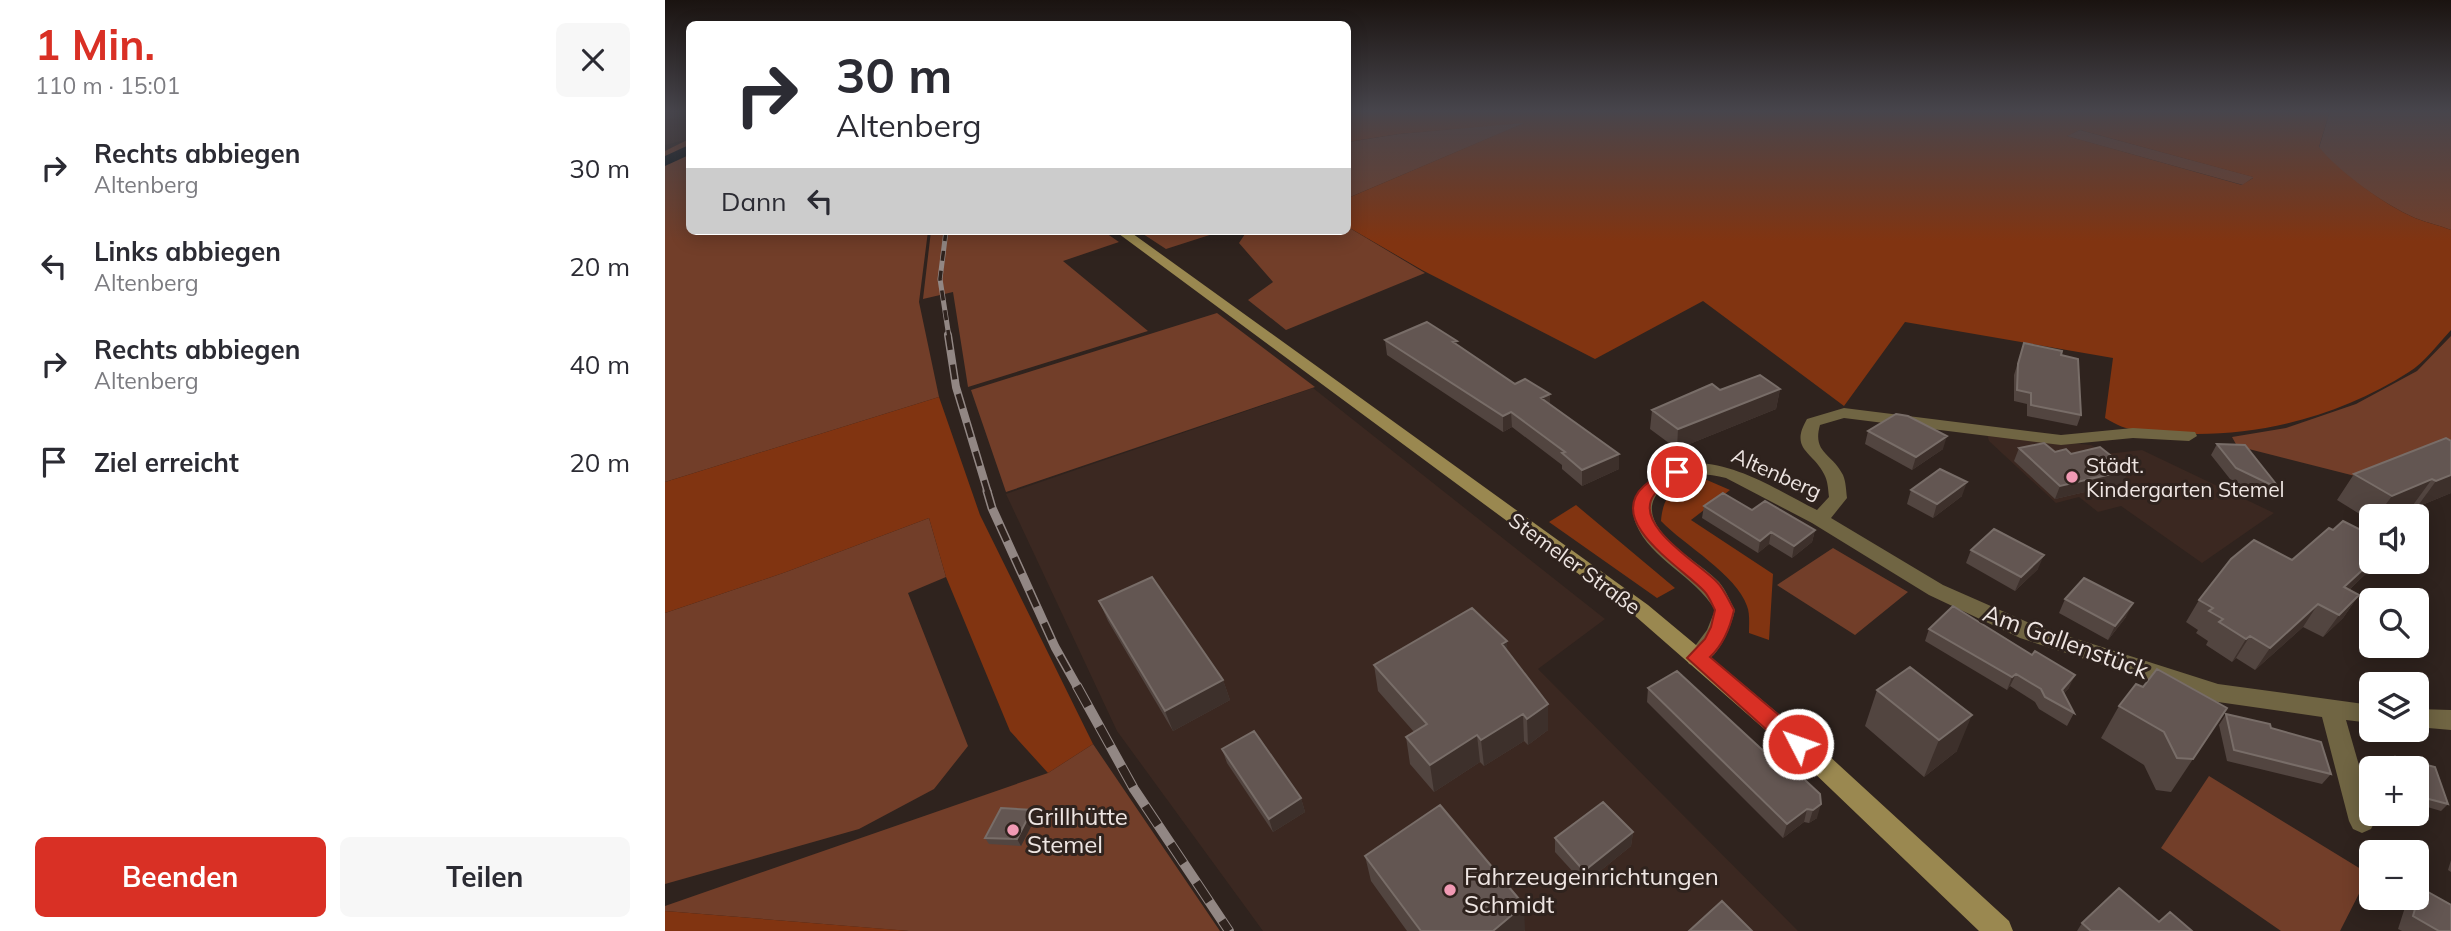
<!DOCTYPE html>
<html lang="de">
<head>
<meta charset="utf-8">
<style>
  :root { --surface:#fff; --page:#f7f7f7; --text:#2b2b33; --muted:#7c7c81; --accent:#d93025 }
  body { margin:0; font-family:Mulish,sans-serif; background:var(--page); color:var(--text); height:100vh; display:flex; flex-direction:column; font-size:26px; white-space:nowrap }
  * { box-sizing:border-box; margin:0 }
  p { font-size:23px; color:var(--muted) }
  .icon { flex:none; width:38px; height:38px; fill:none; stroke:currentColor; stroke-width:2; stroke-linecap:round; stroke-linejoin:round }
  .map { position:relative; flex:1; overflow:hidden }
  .drawer { display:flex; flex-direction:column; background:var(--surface); width:665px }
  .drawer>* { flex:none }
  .banner { position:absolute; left:21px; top:21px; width:665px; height:214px; border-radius:10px; box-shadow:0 4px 18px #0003; background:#fff; color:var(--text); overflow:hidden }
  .tools { position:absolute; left:1694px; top:504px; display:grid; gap:14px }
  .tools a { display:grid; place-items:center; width:70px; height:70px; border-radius:10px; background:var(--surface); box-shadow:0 4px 18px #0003; font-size:35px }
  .pin { position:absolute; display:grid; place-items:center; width:60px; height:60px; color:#fff; margin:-30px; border:4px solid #fff; border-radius:50%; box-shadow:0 2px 7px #0007 }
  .me { position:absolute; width:77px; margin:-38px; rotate:311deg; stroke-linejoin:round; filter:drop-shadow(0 0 5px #0008) }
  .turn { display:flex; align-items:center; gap:24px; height:147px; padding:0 35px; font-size:32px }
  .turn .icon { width:91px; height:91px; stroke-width:2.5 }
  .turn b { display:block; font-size:49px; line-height:60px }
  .then { display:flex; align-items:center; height:66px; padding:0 35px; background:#0003; gap:14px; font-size:26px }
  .round { display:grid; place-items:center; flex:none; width:74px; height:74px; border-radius:10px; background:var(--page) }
  .summary { display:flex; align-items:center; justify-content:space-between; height:119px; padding:0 35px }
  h1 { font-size:42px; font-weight:700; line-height:52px; color:var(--accent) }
  .button { display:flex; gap:14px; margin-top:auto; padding:14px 35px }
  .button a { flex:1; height:80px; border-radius:10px; background:var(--accent); color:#fff; font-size:28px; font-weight:700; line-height:80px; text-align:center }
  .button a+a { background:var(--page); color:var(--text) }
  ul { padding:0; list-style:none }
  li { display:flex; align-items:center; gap:21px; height:98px; padding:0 35px }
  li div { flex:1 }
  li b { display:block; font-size:26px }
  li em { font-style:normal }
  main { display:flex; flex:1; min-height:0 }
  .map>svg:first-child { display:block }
</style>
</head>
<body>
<main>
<section class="drawer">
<div class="summary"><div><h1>1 Min.</h1><p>110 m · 15:01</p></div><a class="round"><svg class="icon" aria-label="close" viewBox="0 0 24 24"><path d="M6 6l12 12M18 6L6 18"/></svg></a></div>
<ul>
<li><svg class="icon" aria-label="right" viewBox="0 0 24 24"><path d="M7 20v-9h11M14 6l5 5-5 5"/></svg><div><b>Rechts abbiegen</b><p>Altenberg</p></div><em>30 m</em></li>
<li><svg class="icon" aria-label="left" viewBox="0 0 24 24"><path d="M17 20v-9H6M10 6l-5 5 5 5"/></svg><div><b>Links abbiegen</b><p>Altenberg</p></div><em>20 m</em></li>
<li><svg class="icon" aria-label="right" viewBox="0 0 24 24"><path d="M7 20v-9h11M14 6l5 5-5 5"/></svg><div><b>Rechts abbiegen</b><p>Altenberg</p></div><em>40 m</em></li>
<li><svg class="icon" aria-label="arrive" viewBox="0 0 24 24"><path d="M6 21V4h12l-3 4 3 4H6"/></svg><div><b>Ziel erreicht</b></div><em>20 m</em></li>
</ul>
<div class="button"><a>Beenden</a><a>Teilen</a></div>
</section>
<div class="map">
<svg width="1786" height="931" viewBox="0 0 1786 931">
  <rect width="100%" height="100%" fill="#2f231e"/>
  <!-- built -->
  <path fill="#3b2821" d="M0,111H24V139L0,145Z
    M648,388L940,619L873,669L1133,931H598L452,731L341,494Z
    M1322,434L1426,445L1441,454L1477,450L1609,513L1537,563L1456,506L1433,512L1414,497L1391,503L1324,441Z"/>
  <!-- green -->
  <path fill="#723e29" d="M1665,111H1786V230C1774,225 1762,223 1750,218C1720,205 1674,173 1654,148Z
    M862,122L683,198V142L734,134Z
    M1415,130L1589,177L1578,185L1401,136Z
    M24,139V231H263L254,302L274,397L0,482V151Z
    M683,227L760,273L621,330L583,300L608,282L574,243L582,231H682Z
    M266,231H438L454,242L398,261L483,331L303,387L288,292L258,299Z
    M479,231H557L501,249L475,232Z
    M552,313L650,387L341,492L306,390Z
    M1786,336V442L1698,478L1572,446L1567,437L1621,428L1691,404L1752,371Z
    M264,518L281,577L243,593L303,746L269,789L194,829L0,884V613L121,572Z
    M1168,548L1243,592L1190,635L1112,585Z
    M428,744L555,931H244L0,911V906L383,773Z
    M1544,776L1704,874L1675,931H1616L1496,848Z"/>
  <!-- forest -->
  <path fill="#813411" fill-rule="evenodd" d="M683,111H1665L1654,147C1674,172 1720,205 1750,218C1762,223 1774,225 1786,230V330C1773,344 1760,362 1744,372C1674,417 1588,439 1505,433C1477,431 1464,433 1440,418L1448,358L1240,322L1179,406L1038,301L930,359L757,270L683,227V198L859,123L734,134L683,142ZM1415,130L1588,177V178L1577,185L1402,136Z
    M274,397L315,515L428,744L383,773L345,731L281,577L264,518L121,572L0,613V482Z
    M1035,477L1065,490L1026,520L1108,574L1104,640L1084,633C1084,625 1085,613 1082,606C1071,574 1020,546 996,521C998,493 1011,488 1035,477Z
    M911,505L1010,588L992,598L884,522Z
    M0,911L233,930L243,931H0Z"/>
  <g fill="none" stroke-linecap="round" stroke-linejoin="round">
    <!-- canal -->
    <path fill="#030f15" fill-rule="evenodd" d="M24,145V155L0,166V156Z"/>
    <!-- minor -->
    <path fill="#706543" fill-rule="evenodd" d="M1179,408L1396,435L1468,428L1530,432L1532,436L1524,441L1468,438L1396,445L1179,418L1155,425C1147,453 1167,453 1178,475C1181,482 1181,490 1182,498L1166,518L1278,585L1371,626L1553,684L1706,705V723L1681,720L1710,821L1706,829L1697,833L1688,829L1684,821L1657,717L1553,702L1355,638L1264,595L1147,523L1061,478C1040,473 1016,471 999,486C958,523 1032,559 1054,582C1061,590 1065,601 1070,610C1065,630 1053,660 1032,666L1024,664L1021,658L1042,630L1050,610C1030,576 986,560 971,524C965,509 969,496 980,485C1030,434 1102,485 1152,510L1164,497C1163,489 1163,481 1159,474C1148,451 1124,450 1142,419Z
      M1752,709L1786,710V730L1752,727Z"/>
    <!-- secondary -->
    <path fill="#9a8850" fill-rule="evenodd" d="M450,231H464L983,605L1162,754L1344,921L1348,931H1314L1144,768L969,615Z"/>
    <!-- rail-far3 casing -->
    <g stroke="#928784" stroke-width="5">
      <path id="rail-far3" d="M281,231L275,279L284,337"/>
    </g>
    <!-- rail-far2 casing -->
    <g stroke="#928784" stroke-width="8">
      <path id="rail-far2" d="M283,335L291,387L323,493"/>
    </g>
    <!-- rail-far1 casing -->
    <g stroke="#928784" stroke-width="9">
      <path id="rail-far1" d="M322,491L327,508L390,647L413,688"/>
    </g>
    <!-- rail casing -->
    <g stroke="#928784" stroke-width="10">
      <path id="rail" d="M412,686L469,789L564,931"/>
    </g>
    <!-- rail-far3 -->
    <use href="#rail-far3" stroke="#2f231e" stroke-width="3.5" stroke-dasharray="10" stroke-linecap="butt"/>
    <!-- rail-far2 -->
    <use href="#rail-far2" stroke="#2f231e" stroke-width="5" stroke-dasharray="15" stroke-linecap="butt"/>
    <!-- rail-far1 -->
    <use href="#rail-far1" stroke="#2f231e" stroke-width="6" stroke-dasharray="18" stroke-linecap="butt"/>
    <!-- rail -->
    <use href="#rail" stroke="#2f231e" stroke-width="8" stroke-dasharray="23" stroke-linecap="butt"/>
  </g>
  <!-- wall -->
  <path fill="#524540" d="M720,340L793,345L850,384L885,394V405L954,469L917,486L897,469V465L847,427L838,432L722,355Z
    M1359,343L1396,355L1416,415L1412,426L1362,416V404L1349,401V375Z
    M1115,389L1111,409L1012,449L985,429L987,410L1055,390Z
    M1203,431L1278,449L1247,470L1200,444Z
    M1786,441V493L1752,507L1748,505L1722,516H1706V521L1672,500L1689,474Z
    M1552,444L1615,489L1608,500L1565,479L1546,455Z
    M1354,448L1406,454L1458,483L1390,499L1349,461Z
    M1246,490L1297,496L1268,518L1242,504Z
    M1039,506L1087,510L1150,530L1147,542L1127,558L1104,544L1093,553L1037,518Z
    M1306,550L1373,569L1350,591L1301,563Z
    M1627,560L1709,566L1684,590L1694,595L1678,618L1658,637L1638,627L1590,670L1571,658L1567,662L1541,645L1543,641L1531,633L1533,630L1521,622L1534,600Z
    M1400,599L1461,617L1443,640L1394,613Z
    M434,601L558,680L565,700L508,731L443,621Z
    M1264,629L1367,655L1404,688L1399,693L1409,713L1402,726L1374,709L1370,702L1345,686L1342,690L1260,641Z
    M842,641V651L883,730L863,745L859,741L819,766L815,762L769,792L745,764L741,737L749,732L713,691L709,665Z
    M1478,687L1562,708L1506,792L1491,790L1479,765L1436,738L1454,706Z
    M983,688L1104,757L1118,769L1124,765L1152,818L1144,823L1139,822L1118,838L982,702Z
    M1212,690L1292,751L1259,777L1200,726Z
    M1561,714L1666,774L1657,784L1562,761L1554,725Z
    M557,749L636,798L640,812L608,832L562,763Z
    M1731,757L1770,767L1783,804L1776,811L1752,804V768H1726L1725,764Z
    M371,817L356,846L324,844L320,838Z
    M968,832L966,846L919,884L890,852V838Z
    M700,856L860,930L859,931H742L706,881Z
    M1786,860V872L1783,870Z
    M1756,888L1786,931H1737L1733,929L1742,901L1745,898H1752V892Z
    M1494,922L1527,931H1412L1417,923Z"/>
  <!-- shaded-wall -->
  <path fill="#3d302b" d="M0,111H24V115L0,120Z
    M1115,389L1111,409L1012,449L1013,429Z
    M885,394V409L876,398Z
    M846,412L847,427L838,432V416Z
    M1282,436L1278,449L1247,470L1251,457Z
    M954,454V469L917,486V470Z
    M1464,470L1458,483L1390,499L1395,486Z
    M1786,475V493L1752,507L1771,481Z
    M1767,479L1748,505L1722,516H1712L1727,496Z
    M1302,482L1297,496L1268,518L1272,504Z
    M1150,530L1147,542L1127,558L1129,546Z
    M1106,532L1104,544L1093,553L1095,541Z
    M1379,555L1373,569L1350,591L1356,577Z
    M1706,562H1712L1709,566L1663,610L1679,587Z
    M1694,595L1678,618L1658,637L1674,615Z
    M1468,603L1461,617L1443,640L1450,626Z
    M1653,604L1638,627L1590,670L1605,648Z
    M1585,636L1571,658L1567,662L1581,639Z
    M842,641L843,667L837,644Z
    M1351,674L1345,686L1342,690L1347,677Z
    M1410,675L1404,688L1391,702L1397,690Z
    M558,680L565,700L508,731L500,711Z
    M883,704V730L863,745L862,719Z
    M858,714L859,741L819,766L816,740Z
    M1307,715L1292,751L1259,777L1274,740Z
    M812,735L815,762L769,792L765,765Z
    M636,798L640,812L608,832L604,819Z
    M1156,804L1152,818L1144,823L1148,810Z
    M1142,809L1139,822L1118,838L1122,824Z
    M367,810L371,817L356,846L352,839Z
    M968,832L966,846L919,884V871Z
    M859,905L860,930L859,931H828Z"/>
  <!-- building -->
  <path fill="#635652" stroke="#786d68" stroke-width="2" d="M762,322L792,341L788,342L850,384L860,379L885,394L876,398L954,454L917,470L897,453L900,452L846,412L838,416L720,340Z
    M1359,343L1397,351L1396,355L1413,359L1416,415L1366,405V393L1352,390L1353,364Z
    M1095,375L1115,389L1013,429L987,410L1047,384L1055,390Z
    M1231,414L1243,416L1282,436L1251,457L1203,431Z
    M1781,438L1786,441V475L1771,481L1767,479L1727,496L1689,474Z
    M1379,443L1390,452L1401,449L1406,454L1435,447L1464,470L1395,486L1354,448Z
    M1552,444L1580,445L1615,489L1571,468Z
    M1275,469L1302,482L1272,504L1246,490Z
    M1058,493L1087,510L1100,501L1150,530L1129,546L1106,532L1095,541L1039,506Z
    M1678,521L1706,535V562L1679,587L1694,595L1674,615L1653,604L1605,648L1585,636L1581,639L1554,622L1558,619L1544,611L1548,608L1534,600L1566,559L1589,540L1627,560L1664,528L1668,530Z
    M1329,529L1379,555L1356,577L1306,550Z
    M487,577L558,680L500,711L434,601Z
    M1419,578L1468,603L1450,626L1400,599Z
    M1288,606L1367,655L1370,651L1410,675L1397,690L1409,713L1380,697L1376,689L1351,674L1347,677L1264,629Z
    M807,608L842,641L837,644L883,704L862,719L858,714L816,740L812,735L765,765L741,737L762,724L709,665Z
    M1245,667L1307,715L1274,740L1212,690Z
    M1492,669L1562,708L1528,759L1512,758L1499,732L1454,706L1471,684L1478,687Z
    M1012,671L1118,769L1124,765L1155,794L1156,804L1148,810L1142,809L1122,824L983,688Z
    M1561,714L1605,724L1606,728L1656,742L1666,774L1569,750Z
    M589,731L636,798L604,819L557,749Z
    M1731,757L1770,767L1783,804L1752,796V768H1735Z
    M938,802L968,832L919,871L890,838Z
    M775,805L859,905L828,931H756L700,856Z
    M336,808L367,810L352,839L320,838Z
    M1454,888L1494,922L1505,912L1527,931H1426L1417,923Z
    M1756,888L1786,905V931H1774L1748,916Z
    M1057,901L1087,931H1024Z"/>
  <!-- sky -->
  <linearGradient id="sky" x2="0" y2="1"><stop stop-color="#1a1310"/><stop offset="0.46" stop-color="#47454c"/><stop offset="1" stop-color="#47454c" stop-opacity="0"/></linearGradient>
  <rect width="1786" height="241" fill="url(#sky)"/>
  <!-- route -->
  <path fill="#d93025" stroke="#8d1f18" stroke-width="2" d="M1012,467L1020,472C1012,481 997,484 989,495C967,525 1035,564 1052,582C1059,589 1064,601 1069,610C1065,628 1059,644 1045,657L1141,738L1144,744L1141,751L1133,753L1125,751L1022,658L1040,639L1046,627L1050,610C1047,604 1044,596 1039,591C1019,569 939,522 979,486C989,477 999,471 1012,467Z"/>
  <!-- markers -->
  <g fill="#f19ab4" stroke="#2f231e" stroke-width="2.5">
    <circle cx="1407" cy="477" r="7"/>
    <circle cx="348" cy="830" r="7"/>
    <circle cx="785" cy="890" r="7"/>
  </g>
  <g text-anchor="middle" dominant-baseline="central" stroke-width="6" stroke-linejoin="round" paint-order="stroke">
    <!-- poi labels -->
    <g font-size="21" fill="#eee5e2" stroke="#2f231e" text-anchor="start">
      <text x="1421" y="465">Städt.<tspan x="1421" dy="24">Kindergarten Stemel</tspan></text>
    </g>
    <!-- street labels -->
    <g font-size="21" fill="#eee5e2" stroke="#2f231e">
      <text transform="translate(1112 473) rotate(24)">Altenberg</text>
      <text transform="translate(910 563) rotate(36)">Stemeler Straße</text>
    </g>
    <!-- near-street labels -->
    <g font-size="24" fill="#eee5e2" stroke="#2f231e">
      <text transform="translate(1401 641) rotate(20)">Am Gallenstück</text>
    </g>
    <!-- near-poi labels -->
    <g font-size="24" fill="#eee5e2" stroke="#2f231e" text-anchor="start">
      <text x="362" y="816">Grillhütte<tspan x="362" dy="28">Stemel</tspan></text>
      <text x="799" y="876">Fahrzeugeinrichtungen<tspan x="799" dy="28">Schmidt</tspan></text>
    </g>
  </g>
</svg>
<div class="tools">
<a><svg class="icon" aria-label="sound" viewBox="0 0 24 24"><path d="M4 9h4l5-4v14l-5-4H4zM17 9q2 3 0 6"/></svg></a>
<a><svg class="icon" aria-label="search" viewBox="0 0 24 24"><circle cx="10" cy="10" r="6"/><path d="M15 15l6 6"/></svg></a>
<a><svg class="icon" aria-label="layers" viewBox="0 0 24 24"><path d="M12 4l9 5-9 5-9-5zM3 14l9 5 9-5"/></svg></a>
<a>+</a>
<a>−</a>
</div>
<div class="pin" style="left:1012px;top:472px;background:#d93025"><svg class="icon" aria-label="arrive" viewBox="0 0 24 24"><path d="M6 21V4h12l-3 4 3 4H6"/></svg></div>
<svg class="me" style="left:1133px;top:744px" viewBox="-20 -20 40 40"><circle r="17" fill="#d93025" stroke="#fff" stroke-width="3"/><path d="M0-11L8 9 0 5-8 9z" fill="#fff"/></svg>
<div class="banner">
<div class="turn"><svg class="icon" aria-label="right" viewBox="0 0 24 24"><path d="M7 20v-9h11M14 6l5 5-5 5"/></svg><div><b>30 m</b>Altenberg</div></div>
<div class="then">Dann<svg class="icon" aria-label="left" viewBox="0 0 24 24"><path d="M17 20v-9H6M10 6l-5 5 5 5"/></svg></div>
</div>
</div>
</main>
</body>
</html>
